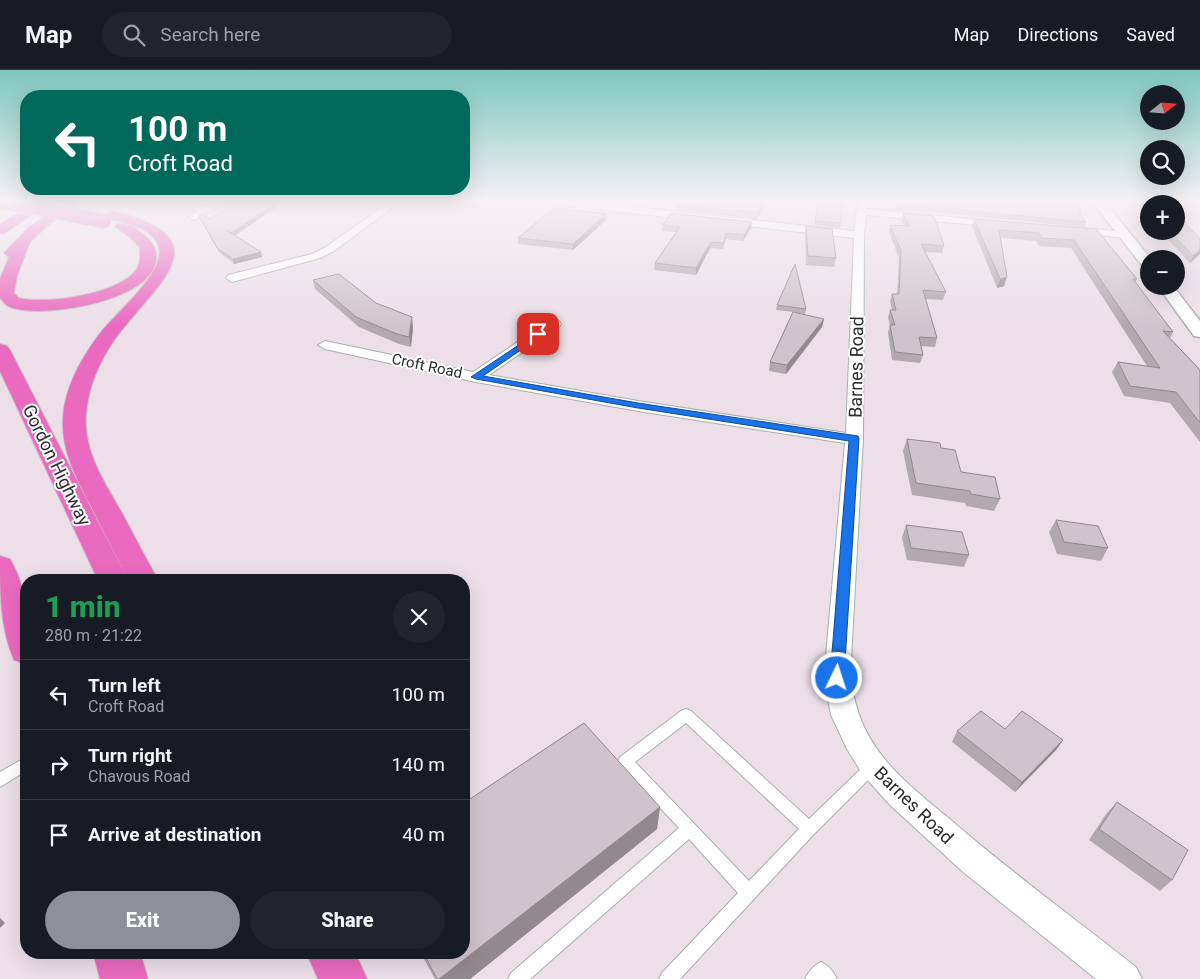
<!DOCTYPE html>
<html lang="en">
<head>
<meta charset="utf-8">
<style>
  :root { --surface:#171b24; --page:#20242c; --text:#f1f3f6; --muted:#9ea1a6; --line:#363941; --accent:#8c9099 }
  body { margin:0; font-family:Roboto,sans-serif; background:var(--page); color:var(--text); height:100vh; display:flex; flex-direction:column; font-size:19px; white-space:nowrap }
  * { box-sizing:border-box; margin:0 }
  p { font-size:16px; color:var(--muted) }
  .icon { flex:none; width:28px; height:28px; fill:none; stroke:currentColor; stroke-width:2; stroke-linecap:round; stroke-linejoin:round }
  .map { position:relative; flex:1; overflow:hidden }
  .details { position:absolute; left:20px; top:504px; width:450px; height:385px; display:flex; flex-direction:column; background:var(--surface); border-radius:20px; box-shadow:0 5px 20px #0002 }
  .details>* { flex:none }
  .top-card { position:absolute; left:20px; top:20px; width:450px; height:105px; border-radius:20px; box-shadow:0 5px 20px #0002; background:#00695c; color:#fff; overflow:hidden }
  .needle { width:32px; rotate:73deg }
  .buttons { position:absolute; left:1140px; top:15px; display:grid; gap:10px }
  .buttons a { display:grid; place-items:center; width:45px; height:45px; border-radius:50%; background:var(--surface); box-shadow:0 5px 20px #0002; font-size:25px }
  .pin { position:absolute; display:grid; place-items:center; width:42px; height:42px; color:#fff; margin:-21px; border-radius:10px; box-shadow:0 2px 8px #0006 }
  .me { position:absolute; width:55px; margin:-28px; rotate:4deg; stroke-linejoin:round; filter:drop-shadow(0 0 4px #0008) }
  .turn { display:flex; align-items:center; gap:18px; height:105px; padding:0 25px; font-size:22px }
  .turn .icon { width:65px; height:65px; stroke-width:2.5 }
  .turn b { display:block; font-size:35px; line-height:42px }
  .round { display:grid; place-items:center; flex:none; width:52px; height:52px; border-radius:26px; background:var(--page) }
  .headline { display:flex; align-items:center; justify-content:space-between; height:85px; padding:0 25px }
  h1 { font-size:30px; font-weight:800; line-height:38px; color:#1e9e55 }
  .action { display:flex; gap:10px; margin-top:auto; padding:10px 25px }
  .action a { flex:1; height:58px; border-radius:30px; background:var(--accent); color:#fff; font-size:20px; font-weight:800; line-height:58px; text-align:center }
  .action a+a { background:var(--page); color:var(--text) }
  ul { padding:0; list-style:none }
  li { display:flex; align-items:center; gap:15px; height:70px; padding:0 25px; border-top:1px solid var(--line) }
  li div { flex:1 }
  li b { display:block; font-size:19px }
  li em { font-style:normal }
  header { display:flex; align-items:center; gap:30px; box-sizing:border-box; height:70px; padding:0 25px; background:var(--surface); border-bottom:1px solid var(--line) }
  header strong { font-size:24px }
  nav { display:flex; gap:28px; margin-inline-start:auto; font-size:18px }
  .search { width:350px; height:45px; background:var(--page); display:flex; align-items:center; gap:12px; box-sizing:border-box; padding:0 18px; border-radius:28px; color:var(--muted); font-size:19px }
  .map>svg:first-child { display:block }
</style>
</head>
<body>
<header>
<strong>Map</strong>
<div class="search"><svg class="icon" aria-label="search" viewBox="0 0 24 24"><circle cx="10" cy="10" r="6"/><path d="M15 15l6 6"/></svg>Search here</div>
<nav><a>Map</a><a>Directions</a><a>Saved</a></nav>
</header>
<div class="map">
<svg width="1200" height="909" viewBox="0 0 1200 909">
  <rect width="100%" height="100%" fill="#ecdfe8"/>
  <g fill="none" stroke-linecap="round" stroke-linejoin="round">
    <!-- service casing -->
    <g stroke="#a6b0ab" stroke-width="2">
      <path id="service" d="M686,639L691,641L809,749L867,693L872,691L877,693L879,697L877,701L814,764L680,909H659L662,903L738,823L689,769L530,909H508L511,903L679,758L620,695L618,691L620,687L681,641ZM686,653L799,759L749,811L635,692Z
        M26,687V701L0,717V702Z
        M821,892C829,896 833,901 837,909H805C809,901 813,896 821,892Z"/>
    </g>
    <!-- minor casing -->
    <g stroke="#a6b0ab" stroke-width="2">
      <path id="minor" d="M177,130H189L206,137L219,130H231L194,150L189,147L198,141L191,139Z
        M392,130H403L334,181L320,188L232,212L226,208L228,205L312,184L326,177Z
        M536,130H566L854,161L858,130H868L867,139L1003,152L1004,154L999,157L866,145L864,165L863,369L850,608C856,640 862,660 883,687C902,711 928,731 952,751C1011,802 1075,849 1136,897L1142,909H1096L962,801L890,735L863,705L847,679L831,645L824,608L845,373L638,341L476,312L325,279L318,275L325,271L473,302L549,251H559L561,254L559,257L489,305L638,331L846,363L854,168L541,133Z
        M1072,157L1125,162L1130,165L1125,168L1068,162L1067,160Z"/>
    </g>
    <!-- tertiary casing -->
    <g stroke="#a6b0ab" stroke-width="3">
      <path id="tertiary" d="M1091,130H1103L1151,189H1149V199L1144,198Z
        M1158,216H1173L1200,251V267L1194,266Z"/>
    </g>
    <!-- trunk casing -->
    <g stroke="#c4c4c4" stroke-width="2">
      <path id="trunk" d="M38,130H53L5,163L0,164V154Z
        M69,130H84L47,156L30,172L17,206L14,223L19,228C46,235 119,224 136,200C141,194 140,185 140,178L130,167L115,157L117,154C127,152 137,158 144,165C147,168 152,172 154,177C176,228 39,252 8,236C5,234 2,230 0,228V209L9,187L4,183L29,157Z
        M113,141C227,169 154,215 115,269C99,292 88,317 86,345C83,381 105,413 122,443C134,466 146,488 158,510H98L0,301V274L7,276L10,280L127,508C116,485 104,463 93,440C78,411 61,382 63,348C65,316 82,287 101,262C117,242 165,203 159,177C154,158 124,153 108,148L106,145Z
        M0,486L10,489C29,520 28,559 26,594L14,590C0,557 0,522 0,486Z
        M93,882H140L148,909H100Z
        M306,882H355L367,909H318Z"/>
    </g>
    <!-- service -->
    <use href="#service" fill="#fff" fill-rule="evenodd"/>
    <!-- minor -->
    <use href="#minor" fill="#fff" fill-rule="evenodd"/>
    <!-- tertiary -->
    <use href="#tertiary" fill="#fff" fill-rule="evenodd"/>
    <!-- trunk -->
    <use href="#trunk" fill="#ea6ac0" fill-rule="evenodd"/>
    <!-- trunk-bridge casing -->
    <g stroke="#c4c4c4" stroke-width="16" stroke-linecap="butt">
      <path id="trunk-bridge" d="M0,131L104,151"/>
    </g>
    <!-- trunk-bridge -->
    <use href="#trunk-bridge" stroke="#ea6ac0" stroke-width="14"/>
  </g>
  <!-- wall -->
  <path fill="#b2a9af" d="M422,130H489L474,139L423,132Z
    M819,130L824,132L841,153L840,158L814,155Z
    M893,130H1075L1074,132L1082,142L1081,145L1086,152L1084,157L968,146L967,145L896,140Z
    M719,131L762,141L757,149L677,140V134Z
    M223,132L275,138L235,165L261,182L262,187L234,194L219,182L200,149L199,145L210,149L228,139L224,136Z
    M1144,136L1149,137V150L1142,142Z
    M903,143L944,176L942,183L925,182L946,222L943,230L925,229L937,268L935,277L921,276L923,285L920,293L892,290L888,263L890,255L888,248L890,240H892L890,232L892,224H897L899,188L889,162L890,155L904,156L901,150Z
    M606,144V150L573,180L518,174V168Z
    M974,149L1096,159L1137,209L1135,212L1173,262L1170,268L1200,300V372L1170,333L1124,326L1112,302L1118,292L1147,296L1071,178L1039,176L1036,171L1001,168L1004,216L997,218L972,156Z
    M752,152L751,158L743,171L726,169L723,179L710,178L696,205L654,200L655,193L676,162L662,161L663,155Z
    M806,156L836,188L834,197L806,195L805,164Z
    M1160,161H1176L1200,169V184L1190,193Z
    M313,210L376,233L413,257L411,277L399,274L359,257L315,219Z
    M777,235L806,239L805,244L796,243L824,249L822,257L786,304L769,301L770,292L793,242L776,240Z
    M907,369L941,378L961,402L1000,429L994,441L966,436L965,433L912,425L903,381Z
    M1056,450L1108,478L1101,491L1057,484L1049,462Z
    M906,455L969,485L964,497L907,490L902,468Z
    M1005,659L1063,670L1056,680L1015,722L952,672L957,661Z
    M1117,732L1172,810L1160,821L1089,770L1106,744Z
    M660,737L657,759L470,909H435L420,882H464Z"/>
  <!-- shaded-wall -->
  <path fill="#91898e" d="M482,130H489L474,139L473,135Z
    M274,134L275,138L233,167L231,163Z
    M763,135L762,141L757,149L758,143Z
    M606,144V150L573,180V174Z
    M752,152L751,158L743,171L744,165Z
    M711,172L710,178L696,205V198Z
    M1200,180V184L1190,193L1193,186Z
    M261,182L262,187L234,194L233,189Z
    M1007,207L1004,216L997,218L1000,209Z
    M412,247L413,257L411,277L409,267Z
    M824,249L822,257L786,304L787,295Z
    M1063,670L1056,680L1015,722L1022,712Z
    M660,737L657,759L470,909H439Z
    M0,848L5,853L0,858Z"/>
  <!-- building -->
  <path fill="#cfc4cb" stroke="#91898e" d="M227,130H267L274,134L231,163L228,161L261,182L233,189L217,178L199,145L201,144L210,149L230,137L223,132Z
    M434,130H482L473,135Z
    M680,130H717L763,135L758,143L677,134Z
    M819,130H823L824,132L825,130H843L841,153L815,151Z
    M896,130H1071L1082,142H1077L1086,152L969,141V140L897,135Z
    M1144,136L1149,137V141Z
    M554,138L606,144L573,174L518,168Z
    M671,143L752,152L744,165L726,163L724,173L711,172L696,198L655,193L680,157L663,155Z
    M903,143L934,146L944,176L921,174L946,222L923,220L937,268L919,267L923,285L895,282L890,255H895L890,240H896L892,224H899L901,181L890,155L909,156Z
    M1176,144L1200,169V180L1193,186L1169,161H1176Z
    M974,149L1096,159L1137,209H1133L1173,262L1163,261L1200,300V353L1176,322L1130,316L1118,292L1160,298L1074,170L1043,168L1039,163L999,160L1007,207L1000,209Z
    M806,156L832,159L836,188L808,186Z
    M795,194L806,239L777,235Z
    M339,204L376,233L412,247L409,267L397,264L356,247L313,210Z
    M793,242L824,249L787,295L770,292Z
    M907,369L940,373L941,378L955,380L961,402L995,407L1000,429L971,424L970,421L916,413Z
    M1056,450L1098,456L1108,478L1064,472Z
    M906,455L962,462L969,485L911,478Z
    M981,641L1005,659L1022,641L1063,670L1022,712L957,661Z
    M584,653L660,737L439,909H437L423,882H464V733Z
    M1117,732L1188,780L1172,810L1099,759Z"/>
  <!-- sky -->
  <linearGradient id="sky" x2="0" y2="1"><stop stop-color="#7dc7bd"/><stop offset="0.51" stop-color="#f6f1f5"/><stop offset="1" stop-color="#f6f1f5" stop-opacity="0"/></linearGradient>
  <rect width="1200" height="257" fill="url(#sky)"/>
  <!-- route -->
  <path fill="#1a73e8" stroke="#114b97" d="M538,262L541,263V266L483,306L638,333L858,366L859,368L844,608L842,612L837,613L832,612L830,608L849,371L638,338L476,309L471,307Z"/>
  <g text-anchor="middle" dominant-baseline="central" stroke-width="4" stroke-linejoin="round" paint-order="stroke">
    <!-- far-street labels -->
    <g font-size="15" fill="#2c2c2c" stroke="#fff">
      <text transform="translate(427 296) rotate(12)">Croft Road</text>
    </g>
    <!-- street labels -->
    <g font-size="18" fill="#2c2c2c" stroke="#fff">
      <text transform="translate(856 297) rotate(-89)">Barnes Road</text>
      <text transform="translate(57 395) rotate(64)">Gordon Highway</text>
      <text transform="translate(914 735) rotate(44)">Barnes Road</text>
    </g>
  </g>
</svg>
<div class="buttons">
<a><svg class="needle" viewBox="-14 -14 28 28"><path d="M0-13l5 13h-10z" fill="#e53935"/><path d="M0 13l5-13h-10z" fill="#9ea1a6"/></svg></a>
<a><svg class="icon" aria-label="search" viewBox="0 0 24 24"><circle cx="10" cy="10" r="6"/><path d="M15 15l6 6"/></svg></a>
<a>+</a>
<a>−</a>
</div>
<div class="pin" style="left:538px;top:264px;background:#d93025"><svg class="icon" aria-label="arrive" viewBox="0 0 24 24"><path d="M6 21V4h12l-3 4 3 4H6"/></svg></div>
<svg class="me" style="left:837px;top:608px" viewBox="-20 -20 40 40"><circle r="17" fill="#1a73e8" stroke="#fff" stroke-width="3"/><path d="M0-11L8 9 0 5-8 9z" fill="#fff"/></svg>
<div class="top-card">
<div class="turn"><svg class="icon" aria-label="left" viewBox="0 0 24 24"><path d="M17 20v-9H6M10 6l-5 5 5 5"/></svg><div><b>100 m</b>Croft Road</div></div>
</div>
<section class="details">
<div class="headline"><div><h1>1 min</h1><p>280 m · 21:22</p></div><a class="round"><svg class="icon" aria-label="close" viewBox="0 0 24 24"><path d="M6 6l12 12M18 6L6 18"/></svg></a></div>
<ul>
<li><svg class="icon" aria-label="left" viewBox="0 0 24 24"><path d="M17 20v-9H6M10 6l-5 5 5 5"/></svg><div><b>Turn left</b><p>Croft Road</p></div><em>100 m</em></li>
<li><svg class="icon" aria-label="right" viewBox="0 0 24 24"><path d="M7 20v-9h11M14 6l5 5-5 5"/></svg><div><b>Turn right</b><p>Chavous Road</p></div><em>140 m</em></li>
<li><svg class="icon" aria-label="arrive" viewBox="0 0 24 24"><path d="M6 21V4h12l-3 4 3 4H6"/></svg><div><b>Arrive at destination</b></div><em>40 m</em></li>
</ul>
<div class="action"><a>Exit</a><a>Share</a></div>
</section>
</div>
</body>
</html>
